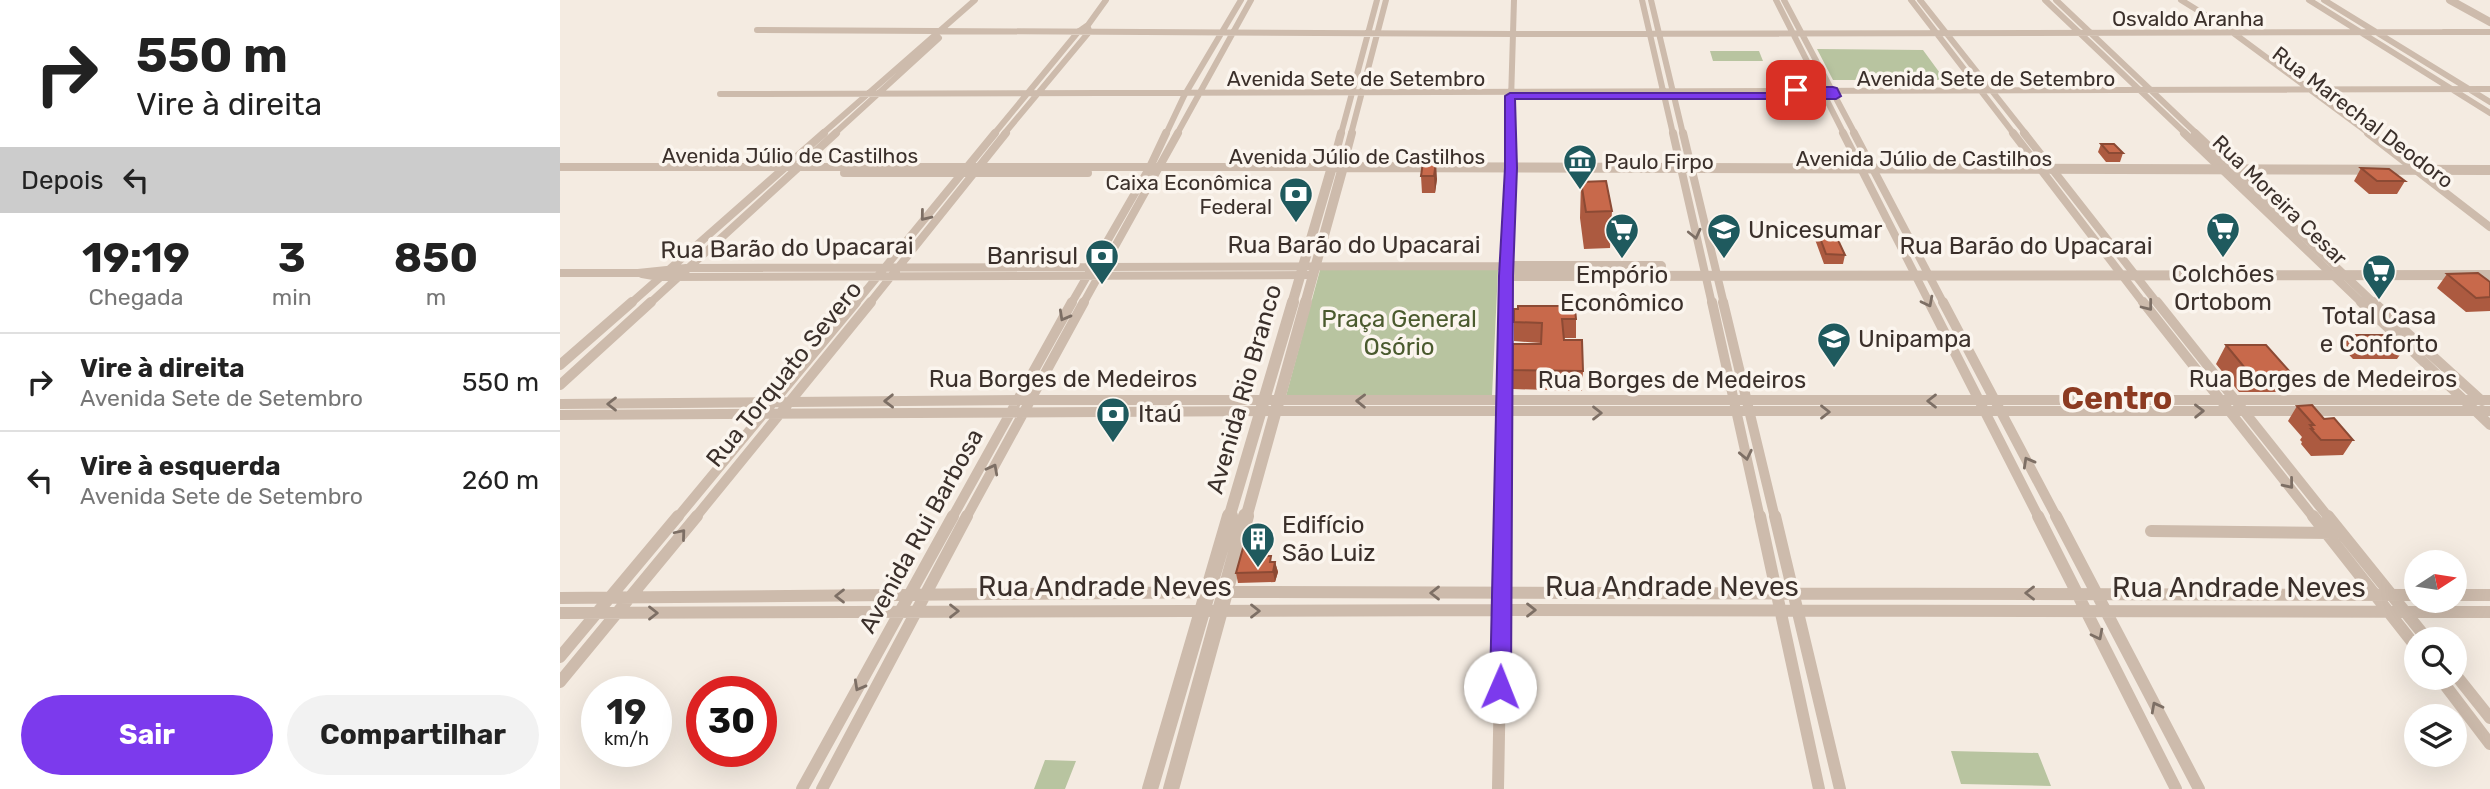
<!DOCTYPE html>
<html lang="pt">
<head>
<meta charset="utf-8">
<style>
  :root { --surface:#fff; --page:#f2f2f2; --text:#222; --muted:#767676; --line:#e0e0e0; --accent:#7c3aed }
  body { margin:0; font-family:Rubik,sans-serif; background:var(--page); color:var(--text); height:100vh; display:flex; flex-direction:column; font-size:26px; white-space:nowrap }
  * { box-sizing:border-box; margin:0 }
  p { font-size:23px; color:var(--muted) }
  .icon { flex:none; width:38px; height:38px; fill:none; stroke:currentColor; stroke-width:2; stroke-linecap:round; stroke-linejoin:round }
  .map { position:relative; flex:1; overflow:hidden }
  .panel { display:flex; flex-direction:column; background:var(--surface); width:560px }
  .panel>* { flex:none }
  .top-card { background:#fff; color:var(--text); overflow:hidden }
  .needle { width:46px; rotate:78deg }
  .buttons { position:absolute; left:1844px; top:550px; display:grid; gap:14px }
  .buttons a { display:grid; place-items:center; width:63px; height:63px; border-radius:50%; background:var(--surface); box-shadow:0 7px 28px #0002; font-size:35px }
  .speed { position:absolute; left:21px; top:676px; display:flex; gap:14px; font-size:35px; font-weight:700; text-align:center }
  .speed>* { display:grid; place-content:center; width:91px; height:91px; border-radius:50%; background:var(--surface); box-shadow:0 7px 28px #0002; line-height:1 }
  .speed small { font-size:18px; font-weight:400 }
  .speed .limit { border:10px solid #d22; background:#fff; color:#111 }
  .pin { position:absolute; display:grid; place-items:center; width:60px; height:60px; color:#fff; margin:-30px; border-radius:14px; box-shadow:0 4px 10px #0006 }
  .me { position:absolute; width:77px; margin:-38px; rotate:1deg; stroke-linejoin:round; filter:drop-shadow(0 0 5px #0008) }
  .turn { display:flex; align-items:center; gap:24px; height:147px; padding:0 21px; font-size:32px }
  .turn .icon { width:91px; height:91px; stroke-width:2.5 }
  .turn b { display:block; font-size:49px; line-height:60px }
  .then { display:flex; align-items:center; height:66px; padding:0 21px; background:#0003; gap:14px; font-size:26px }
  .eta { display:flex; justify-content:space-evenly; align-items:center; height:119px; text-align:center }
  .eta b { font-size:42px; font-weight:700; line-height:49px }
  .button { display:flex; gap:14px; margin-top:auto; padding:14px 21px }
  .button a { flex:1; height:80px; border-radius:42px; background:var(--accent); color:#fff; font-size:28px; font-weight:700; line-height:80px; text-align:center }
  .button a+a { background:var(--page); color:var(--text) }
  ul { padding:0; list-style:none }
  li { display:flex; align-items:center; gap:21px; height:98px; padding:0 21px; border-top:2px solid var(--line) }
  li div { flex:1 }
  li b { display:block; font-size:26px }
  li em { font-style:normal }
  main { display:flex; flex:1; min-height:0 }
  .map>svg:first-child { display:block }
</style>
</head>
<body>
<main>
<section class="panel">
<div class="top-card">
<div class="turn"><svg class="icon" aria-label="right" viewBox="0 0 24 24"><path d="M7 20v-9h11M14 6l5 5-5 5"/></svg><div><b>550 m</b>Vire à direita</div></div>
<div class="then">Depois<svg class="icon" aria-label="left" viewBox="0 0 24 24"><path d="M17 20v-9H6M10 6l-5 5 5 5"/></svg></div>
</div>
<div class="eta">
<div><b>19:19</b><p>Chegada</p></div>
<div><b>3</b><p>min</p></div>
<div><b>850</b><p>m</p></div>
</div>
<ul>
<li><svg class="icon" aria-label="right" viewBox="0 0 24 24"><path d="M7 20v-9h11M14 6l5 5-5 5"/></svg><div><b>Vire à direita</b><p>Avenida Sete de Setembro</p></div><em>550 m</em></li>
<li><svg class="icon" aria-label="left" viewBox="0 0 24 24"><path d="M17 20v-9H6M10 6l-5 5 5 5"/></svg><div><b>Vire à esquerda</b><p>Avenida Sete de Setembro</p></div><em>260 m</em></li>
</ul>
<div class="button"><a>Sair</a><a>Compartilhar</a></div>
</section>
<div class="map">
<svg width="1930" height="789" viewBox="0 0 1930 789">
  <rect width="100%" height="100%" fill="#f4ebe1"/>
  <!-- green -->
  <path fill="#b8c4a0" d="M1257,49L1363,50L1385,80H1273Z
    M1150,51H1199L1203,61H1153Z
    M760,270H938L932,396H726Z
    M1391,751L1478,753L1491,786L1401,784Z
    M485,760L516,761L505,789H474Z"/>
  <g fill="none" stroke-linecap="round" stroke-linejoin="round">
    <!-- minor-far3 -->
    <path stroke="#cdbbac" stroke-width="6" d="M1082,0L1113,134
      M1091,0L1123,134
      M1216,0L1284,134
      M1224,0L1295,134
      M1351,0L1454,134
      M1360,0L1466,134
      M1485,0L1626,134
      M1496,0L1637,134
      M1621,0L1668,29L1810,134
      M1749,0L1930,113
      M1764,0L1930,102
      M197,30L953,34L1888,32
      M1883,32H1930
      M160,94L1930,89
      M262,134L415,0
      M274,134L379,38
      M434,134L518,32L528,25L546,0
      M444,134L529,32L528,27
      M606,134L624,96L681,0
      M617,134L691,0
      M781,134L817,0
      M791,134L826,0
      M950,134L954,0"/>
    <!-- minor-far2 -->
    <path stroke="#cdbbac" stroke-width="8" d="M1113,133L1152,304
      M1123,133L1164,304
      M1283,133L1370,304
      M1294,133L1384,304
      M1453,133L1584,304
      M1464,133L1598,304
      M1624,133L1803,304
      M1635,133L1815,304
      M1808,133L1930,227
      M0,167H772L781,133
      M783,167L792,133
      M284,173H528
      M0,273H78L126,268L947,266
      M82,274L99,277L753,275
      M70,304L264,133
      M89,304L276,133
      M295,304L435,133
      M309,304L446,133
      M511,304L590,167L606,133
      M523,304L618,133
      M947,304L950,133"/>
    <!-- minor-far1 -->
    <path stroke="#cdbbac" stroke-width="10" d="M1152,302L1200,518
      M1163,302L1215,518
      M1369,302L1479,518
      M1383,302L1497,518
      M1583,302L1754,518
      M1597,302L1769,518
      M1801,302L1930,425
      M1813,302L1922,401
      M0,365L72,302
      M0,385L91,302
      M0,404L470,400H1930
      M0,415L715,411H1930
      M117,518L296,302
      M135,518L311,302
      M392,518L512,302
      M406,518L524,302
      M943,518L947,302"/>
    <!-- minor -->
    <path stroke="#cdbbac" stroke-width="12" d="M1200,516L1259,789
      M1215,516L1280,789
      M1478,516L1616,789
      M1496,516L1639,789
      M1753,516L1857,648
      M1768,516L1867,639
      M1591,531L1772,533
      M1895,595H1930
      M0,598L666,592L1857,595
      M0,613L941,610L1930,612
      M0,657L118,516
      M1895,674L1930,718
      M1879,677L1930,744
      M0,682L137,516
      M242,789L393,516
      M262,789L407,516
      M938,789L943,516"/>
    <!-- tertiary-far3 -->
    <path stroke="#cdbbac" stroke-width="8" d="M1890,0L1930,22"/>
    <!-- tertiary-far2 -->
    <path stroke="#cdbbac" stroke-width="10" d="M947,266H1101
      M946,276L1930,275
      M732,304L772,167L1930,170
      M745,304L783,167"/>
    <!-- tertiary-far1 -->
    <path stroke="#cdbbac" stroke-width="12" d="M669,518L733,302
      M686,518L746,302"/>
    <!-- tertiary -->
    <path stroke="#cdbbac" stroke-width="16" d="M590,789L670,516
      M611,789L686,516"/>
  </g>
  <!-- wall -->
  <path fill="#ac5a40" d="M1541,144L1563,153L1560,162H1546L1538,152Z
    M863,162L877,179L875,193H862L861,176Z
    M1801,168L1845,181L1837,194H1809L1794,181Z
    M1021,182L1052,211L1050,248L1024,249L1020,218Z
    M1255,224L1285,255L1283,264H1264L1253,234Z
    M1887,274L1930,282V311L1906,312L1877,288Z
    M954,309L1016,319V338H1004L1023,371L1022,391L953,389V344H981V343L954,341Z
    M1786,335L1844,349L1837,359H1793L1780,345Z
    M1666,345L1731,373L1719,392H1679L1656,364Z
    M1737,406L1764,419L1793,440L1783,455L1751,456L1741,444L1742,442L1740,440L1742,437L1728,421Z
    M694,548L696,556L715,562L718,572L715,582L678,583L676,573Z"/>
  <!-- shaded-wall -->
  <path fill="#8c4a34" d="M876,162L877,179L875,193L874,176Z
    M715,562L718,572L715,582L713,572Z"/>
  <!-- building -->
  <path fill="#c8694b" stroke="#8c4a34" stroke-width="2" d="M1541,144H1554L1563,153H1549Z
    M863,162H876L874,176H861Z
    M1801,168L1829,169L1845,181H1817Z
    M1046,181L1052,211L1026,212L1021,182Z
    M1255,224L1271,225L1285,255L1266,254Z
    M1918,273L1930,282V297L1916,298L1887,274Z
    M958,306H1001V309H1015L1016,319H1002L1004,340H1022L1023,371L953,370V344H981L982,323L954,322V309H958Z
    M1786,335H1830L1844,349H1800Z
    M1666,345H1706L1731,373H1689Z
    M1752,405L1764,419L1774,418L1793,440H1761L1751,429H1753L1750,425H1754L1737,406Z
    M683,548H694L692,556H711L710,562H715L713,572L676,573Z"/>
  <!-- one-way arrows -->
  <defs><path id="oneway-chevron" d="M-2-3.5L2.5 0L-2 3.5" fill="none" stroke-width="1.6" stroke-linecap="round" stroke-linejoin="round" transform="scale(1.75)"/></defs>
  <g stroke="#7d6f65">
    <use href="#oneway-chevron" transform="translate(365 216) rotate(129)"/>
    <use href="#oneway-chevron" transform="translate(1135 234) rotate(77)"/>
    <use href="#oneway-chevron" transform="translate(1368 302) rotate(63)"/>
    <use href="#oneway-chevron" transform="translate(1588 306) rotate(52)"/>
    <use href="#oneway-chevron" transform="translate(504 316) rotate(119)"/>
    <use href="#oneway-chevron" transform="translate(329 401) rotate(179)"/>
    <use href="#oneway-chevron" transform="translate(801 401) rotate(-179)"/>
    <use href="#oneway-chevron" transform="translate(1372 401) rotate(180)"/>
    <use href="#oneway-chevron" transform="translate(52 404) rotate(-180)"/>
    <use href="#oneway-chevron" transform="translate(1639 411) rotate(-1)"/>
    <use href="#oneway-chevron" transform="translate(1265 412)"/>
    <use href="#oneway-chevron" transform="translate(1037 413)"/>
    <use href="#oneway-chevron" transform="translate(1186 455) rotate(78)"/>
    <use href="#oneway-chevron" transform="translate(1468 462) rotate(-119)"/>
    <use href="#oneway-chevron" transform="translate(433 469) rotate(-62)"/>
    <use href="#oneway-chevron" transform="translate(1729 484) rotate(51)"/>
    <use href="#oneway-chevron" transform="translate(121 534) rotate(-50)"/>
    <use href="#oneway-chevron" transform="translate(875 593) rotate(-180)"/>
    <use href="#oneway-chevron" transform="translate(1470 593) rotate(180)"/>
    <use href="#oneway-chevron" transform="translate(280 596) rotate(180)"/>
    <use href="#oneway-chevron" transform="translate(971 610)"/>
    <use href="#oneway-chevron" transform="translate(394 611)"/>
    <use href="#oneway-chevron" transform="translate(695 611)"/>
    <use href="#oneway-chevron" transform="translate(93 613)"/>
    <use href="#oneway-chevron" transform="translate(1538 635) rotate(63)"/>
    <use href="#oneway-chevron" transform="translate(299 686) rotate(119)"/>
    <use href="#oneway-chevron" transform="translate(1596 707) rotate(-118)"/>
  </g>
  <!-- route -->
  <path fill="#7c3aed" stroke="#51269a" stroke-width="2" d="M1236,87H1273L1277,88L1281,96L1276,99H955L957,168L953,276L951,687L948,693L940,696L933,693L930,687L939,276L945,168V96L950,93H1232V88Z"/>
  <!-- icons -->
  <defs>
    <g id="museum-pin" transform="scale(1.75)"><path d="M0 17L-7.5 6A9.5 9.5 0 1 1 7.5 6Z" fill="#1f5a5e" stroke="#fbf5ee"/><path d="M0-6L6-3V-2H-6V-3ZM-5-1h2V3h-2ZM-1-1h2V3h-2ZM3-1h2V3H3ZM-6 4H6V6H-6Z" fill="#fff"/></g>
    <g id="bank-pin" transform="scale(1.75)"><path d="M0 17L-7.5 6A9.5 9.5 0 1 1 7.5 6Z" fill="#1f5a5e" stroke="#fbf5ee"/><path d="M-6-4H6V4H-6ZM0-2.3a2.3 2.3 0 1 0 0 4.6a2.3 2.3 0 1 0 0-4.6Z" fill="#fff"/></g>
    <g id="supermarket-pin" transform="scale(1.75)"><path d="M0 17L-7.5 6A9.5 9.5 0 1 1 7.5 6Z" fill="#1f5a5e" stroke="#fbf5ee"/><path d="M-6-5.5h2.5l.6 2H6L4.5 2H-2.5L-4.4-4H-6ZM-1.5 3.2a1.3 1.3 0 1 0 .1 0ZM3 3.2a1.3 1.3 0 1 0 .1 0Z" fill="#fff"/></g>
    <g id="university-pin" transform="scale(1.75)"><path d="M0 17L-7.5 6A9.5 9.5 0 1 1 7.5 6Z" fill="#1f5a5e" stroke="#fbf5ee"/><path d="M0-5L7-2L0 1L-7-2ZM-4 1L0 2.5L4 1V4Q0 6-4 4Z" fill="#fff"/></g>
    <g id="building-pin" transform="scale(1.75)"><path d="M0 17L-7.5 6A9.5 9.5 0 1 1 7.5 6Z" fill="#1f5a5e" stroke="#fbf5ee"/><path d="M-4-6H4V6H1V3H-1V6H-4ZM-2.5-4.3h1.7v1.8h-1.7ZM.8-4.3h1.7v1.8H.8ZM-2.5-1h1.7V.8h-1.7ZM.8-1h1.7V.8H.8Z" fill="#fff"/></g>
  </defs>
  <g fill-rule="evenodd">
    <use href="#museum-pin" x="1020" y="161"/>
    <use href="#bank-pin" x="736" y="194"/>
    <use href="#supermarket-pin" x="1663" y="229"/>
    <use href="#supermarket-pin" x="1062" y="230"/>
    <use href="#university-pin" x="1164" y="230"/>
    <use href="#bank-pin" x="542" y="256"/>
    <use href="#supermarket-pin" x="1819" y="271"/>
    <use href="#university-pin" x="1274" y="339"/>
    <use href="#bank-pin" x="553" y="414"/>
    <use href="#building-pin" x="698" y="539"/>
  </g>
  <g text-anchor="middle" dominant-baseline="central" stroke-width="7" stroke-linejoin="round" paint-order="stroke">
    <!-- far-street labels -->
    <g font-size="21" fill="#3b302b" stroke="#fbf5ee">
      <text x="1628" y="18">Osvaldo Aranha</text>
      <text x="796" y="78">Avenida Sete de Setembro</text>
      <text x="1426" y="78">Avenida Sete de Setembro</text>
      <text transform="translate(1803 117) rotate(37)">Rua Marechal Deodoro</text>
      <text x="230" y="155">Avenida Júlio de Castilhos</text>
      <text x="797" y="156">Avenida Júlio de Castilhos</text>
      <text x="1364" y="158">Avenida Júlio de Castilhos</text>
      <text transform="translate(1720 200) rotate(44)">Rua Moreira Cesar</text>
    </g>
    <!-- far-poi labels -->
    <g font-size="21" fill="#3b302b" stroke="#fbf5ee" text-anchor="start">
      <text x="1044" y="161">Paulo Firpo</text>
      <text x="712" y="182" text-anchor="end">Caixa Econômica<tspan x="712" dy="24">Federal</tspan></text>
    </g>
    <!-- poi labels -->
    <g font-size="24" fill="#3b302b" stroke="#fbf5ee" text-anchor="start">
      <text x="1188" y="230">Unicesumar</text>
      <text x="518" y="256" text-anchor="end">Banrisul</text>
      <text x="1663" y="274" text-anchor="middle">Colchões<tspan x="1663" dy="28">Ortobom</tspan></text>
      <text x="1062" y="275" text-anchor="middle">Empório<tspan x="1062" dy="28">Econômico</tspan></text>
      <text x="1819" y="316" text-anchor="middle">Total Casa<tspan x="1819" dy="28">e Conforto</tspan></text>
      <text x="1298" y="339">Unipampa</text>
      <text x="578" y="414">Itaú</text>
      <text x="722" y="525">Edifício<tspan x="722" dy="28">São Luiz</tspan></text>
    </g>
    <!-- street labels -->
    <g font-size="24" fill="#3b302b" stroke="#fbf5ee">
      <text x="794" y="245">Rua Barão do Upacarai</text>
      <text x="1466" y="246">Rua Barão do Upacarai</text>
      <text transform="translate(227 248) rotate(-1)">Rua Barão do Upacarai</text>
      <text transform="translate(224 374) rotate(-51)">Rua Torquato Severo</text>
      <text x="503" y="379">Rua Borges de Medeiros</text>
      <text x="1763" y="379">Rua Borges de Medeiros</text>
      <text x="1112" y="380">Rua Borges de Medeiros</text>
      <text transform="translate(684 389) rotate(-74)">Avenida Rio Branco</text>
      <text transform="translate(361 531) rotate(-61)">Avenida Rui Barbosa</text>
    </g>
    <!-- park labels -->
    <g font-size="24" fill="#4a5a2e" stroke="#fbf5ee">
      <text x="839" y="319">Praça General<tspan x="839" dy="28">Osório</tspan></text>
    </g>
    <!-- near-street labels -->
    <g font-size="28" fill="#3b302b" stroke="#fbf5ee">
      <text x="545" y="586">Rua Andrade Neves</text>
      <text x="1112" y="586">Rua Andrade Neves</text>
      <text x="1679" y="587">Rua Andrade Neves</text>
    </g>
    <!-- district labels -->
    <g font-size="32" font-weight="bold" fill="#8c3b22" stroke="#fbf5ee">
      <text x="1557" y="398">Centro</text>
    </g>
  </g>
</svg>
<div class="buttons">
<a><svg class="needle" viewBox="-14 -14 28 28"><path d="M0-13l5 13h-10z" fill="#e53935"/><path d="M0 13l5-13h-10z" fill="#767676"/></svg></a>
<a><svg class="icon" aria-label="search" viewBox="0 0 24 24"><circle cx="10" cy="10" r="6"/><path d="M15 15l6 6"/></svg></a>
<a><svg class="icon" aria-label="layers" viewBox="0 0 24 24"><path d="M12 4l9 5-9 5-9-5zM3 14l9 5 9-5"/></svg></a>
</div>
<div class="speed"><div>19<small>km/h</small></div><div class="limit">30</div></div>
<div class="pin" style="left:1236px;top:90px;background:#d93025"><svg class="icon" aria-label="arrive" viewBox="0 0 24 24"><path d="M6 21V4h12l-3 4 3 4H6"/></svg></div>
<svg class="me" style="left:940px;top:687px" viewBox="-20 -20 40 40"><circle r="19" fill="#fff"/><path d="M0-13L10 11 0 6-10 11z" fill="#7c3aed"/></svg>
</div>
</main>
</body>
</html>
